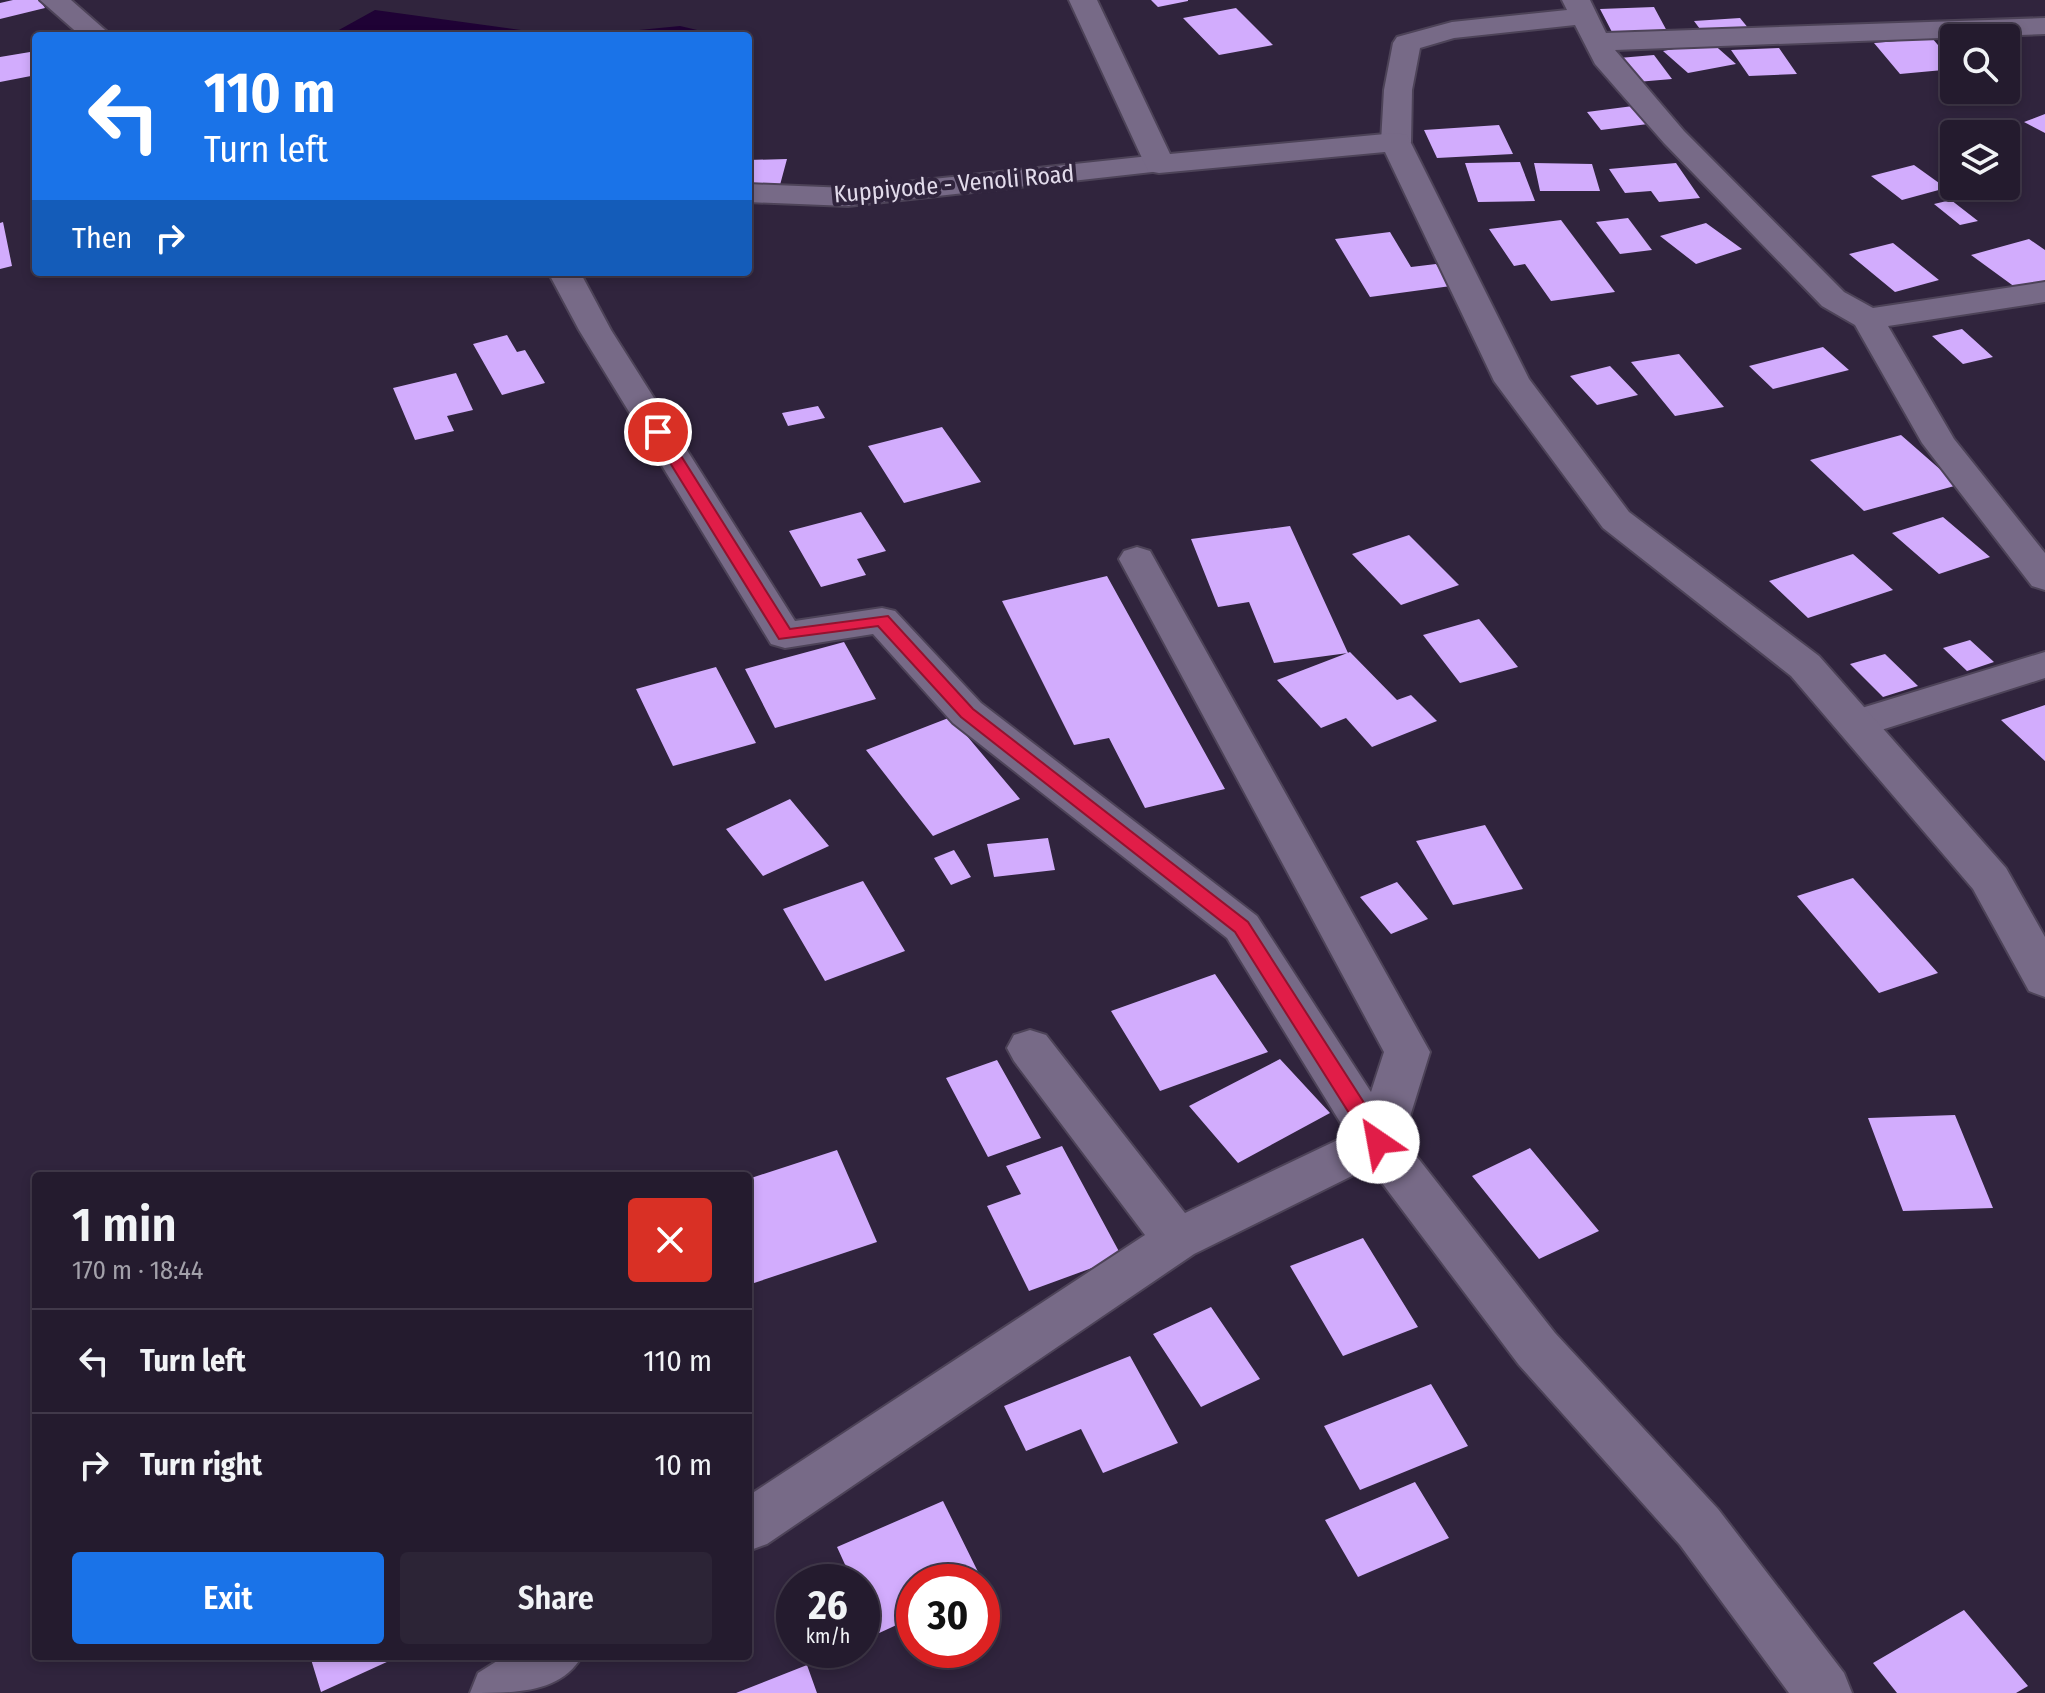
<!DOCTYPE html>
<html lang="en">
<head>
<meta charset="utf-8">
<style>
  :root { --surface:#241b2e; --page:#2c2436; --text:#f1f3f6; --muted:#a3a1aa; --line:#41394a; --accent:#1a73e8 }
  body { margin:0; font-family:"Fira Sans Condensed",sans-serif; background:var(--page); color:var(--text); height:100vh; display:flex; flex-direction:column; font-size:30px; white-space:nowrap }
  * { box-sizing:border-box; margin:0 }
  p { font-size:26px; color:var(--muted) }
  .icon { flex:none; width:44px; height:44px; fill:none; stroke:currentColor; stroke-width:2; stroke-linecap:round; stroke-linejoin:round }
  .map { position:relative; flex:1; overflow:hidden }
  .drawer { position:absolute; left:32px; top:1172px; width:720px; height:488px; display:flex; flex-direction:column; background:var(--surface); border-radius:8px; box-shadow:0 4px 12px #0003,0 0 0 2px var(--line) }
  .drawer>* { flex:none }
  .top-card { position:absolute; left:32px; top:32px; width:720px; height:244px; border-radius:8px; box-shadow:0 4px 12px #0003,0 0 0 2px var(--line); background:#1a73e8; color:#fff; overflow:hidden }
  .buttons { position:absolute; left:1940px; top:24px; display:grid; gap:16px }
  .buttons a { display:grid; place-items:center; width:80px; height:80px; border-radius:8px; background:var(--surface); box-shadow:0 4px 12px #0003,0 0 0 2px var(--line); font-size:40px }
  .speed { position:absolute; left:776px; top:1564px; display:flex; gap:16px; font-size:40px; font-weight:700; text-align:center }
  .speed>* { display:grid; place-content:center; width:104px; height:104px; border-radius:50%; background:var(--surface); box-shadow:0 4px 12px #0003,0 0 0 2px var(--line); line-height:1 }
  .speed small { font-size:20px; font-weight:400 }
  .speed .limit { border:12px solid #d22; background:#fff; color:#111 }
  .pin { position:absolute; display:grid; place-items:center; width:68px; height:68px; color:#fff; margin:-34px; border:4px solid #fff; border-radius:50%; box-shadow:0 2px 8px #0007 }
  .me { position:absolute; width:88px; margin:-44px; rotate:327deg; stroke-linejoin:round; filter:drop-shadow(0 0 6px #0008) }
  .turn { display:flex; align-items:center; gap:28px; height:168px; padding:0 40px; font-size:36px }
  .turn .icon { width:104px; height:104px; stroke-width:2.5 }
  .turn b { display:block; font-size:56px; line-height:68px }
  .then { display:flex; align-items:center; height:76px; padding:0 40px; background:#0003; gap:16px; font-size:30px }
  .round { display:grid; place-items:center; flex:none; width:84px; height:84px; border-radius:8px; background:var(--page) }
  .overview { display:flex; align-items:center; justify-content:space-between; height:136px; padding:0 40px }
  h1 { font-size:48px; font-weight:600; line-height:60px }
  .cta { display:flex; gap:16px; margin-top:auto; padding:16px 40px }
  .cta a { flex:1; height:92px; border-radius:8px; background:var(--accent); color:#fff; font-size:32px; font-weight:600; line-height:92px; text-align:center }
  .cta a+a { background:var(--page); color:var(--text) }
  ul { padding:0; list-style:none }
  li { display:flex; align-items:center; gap:24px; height:104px; padding:0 40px; border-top:2px solid var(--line) }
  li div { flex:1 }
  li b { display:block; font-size:30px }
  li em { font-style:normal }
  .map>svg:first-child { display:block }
</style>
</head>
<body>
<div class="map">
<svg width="2045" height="1693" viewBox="0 0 2045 1693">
  <rect width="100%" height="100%" fill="#30243d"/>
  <!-- water -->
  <path fill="#1f0235" d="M375,10L565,36H328Z
    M680,26L723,36H578Z"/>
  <!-- building -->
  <path fill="#d2acfd" d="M13,0H40L45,8L0,19V3Z
    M1151,0H1188V1L1158,7Z
    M1654,7L1668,33L1613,34L1600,9Z
    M1236,8L1273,45L1219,55L1183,18Z
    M1740,18L1749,29L1703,33L1694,21Z
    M1932,38L1954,64V69L1900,74L1874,43Z
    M1711,42L1736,64L1688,73L1663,51Z
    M1779,48L1797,74L1749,76L1731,50Z
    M36,51V75L0,82V57Z
    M1654,55L1672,79L1637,82L1619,58Z
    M1633,106L1648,124L1601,130L1587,112Z
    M2045,114V133L2024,122Z
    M1499,125L1513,154L1437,158L1424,130Z
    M787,159L780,185L748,183V160Z
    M1520,162L1535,201L1478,202L1465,163Z
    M1534,163L1592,164L1600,191H1540Z
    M1676,163L1700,198L1659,202L1651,191L1625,193L1609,169Z
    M1914,165L1946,188L1902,200L1871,176Z
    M1951,200L1978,221L1960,225L1934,204Z
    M1628,218L1652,250L1620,254L1596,222Z
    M1561,220L1615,292L1551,301L1525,264L1514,266L1489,229Z
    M3,222L12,266L0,269V223Z
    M1706,223L1742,249L1696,264L1660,236Z
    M1390,232L1411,267L1436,264L1451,286L1370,297L1335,239Z
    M2029,239L2045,250V283L2019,290L1971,255Z
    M1893,243L1939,280L1895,292L1849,254Z
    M1962,329L1993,357L1963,364L1932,336Z
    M507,335L517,352L525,350L545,383L502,395L473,344Z
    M1823,347L1849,370L1773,389L1749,366Z
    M1679,354L1724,407L1675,416L1631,362Z
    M1610,366L1638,395L1597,405L1570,376Z
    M456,373L473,410L447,416L454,431L415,440L393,388Z
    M818,406L825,418L788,426L782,413Z
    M942,427L981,482L904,503L868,446Z
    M1901,435L1958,485L1864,511L1810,460Z
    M861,512L886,551L857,559L866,575L821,587L789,531Z
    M1943,517L1990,557L1939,574L1892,533Z
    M1290,526L1348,653L1274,663L1249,602L1218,607L1191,539Z
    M1409,535L1459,585L1401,605L1352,554Z
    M1853,554L1893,590L1808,618L1769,581Z
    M1107,576L1225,789L1145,808L1109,738L1074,745L1002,601Z
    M1479,619L1518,667L1460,683L1423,635Z
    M1970,640L1994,662L1967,671L1943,648Z
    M844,642L876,699L775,728L745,669Z
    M1350,652L1397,700L1411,695L1437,721L1372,747L1346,718L1321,728L1277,680Z
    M1885,654L1918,686L1883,697L1850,664Z
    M716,667L756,743L673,766L636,689Z
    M2045,705V761L2001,720Z
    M951,717L1020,799L933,836L866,750Z
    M790,799L829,846L763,876L726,829Z
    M1485,825L1523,889L1453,905L1416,841Z
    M1048,838L1055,870L994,877L987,844Z
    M954,850L971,877L951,885L934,858Z
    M1853,878L1938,973L1879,993L1797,896Z
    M863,881L905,951L825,981L783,909Z
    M1397,882L1428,919L1391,934L1360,897Z
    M1215,974L1268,1052L1160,1091L1111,1011Z
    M1280,1059L1330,1113L1238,1163L1189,1106Z
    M997,1060L1041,1138L988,1157L946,1078Z
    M1955,1115L1993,1208L1903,1211L1868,1118Z
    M1062,1146L1122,1257L1029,1291L987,1206L1021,1194L1006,1166Z
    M1530,1148L1599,1231L1539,1259L1472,1176Z
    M837,1150L877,1242L748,1285V1179Z
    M1363,1238L1418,1327L1343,1356L1290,1266Z
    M1211,1307L1260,1379L1201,1407L1153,1334Z
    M1130,1356L1178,1443L1103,1473L1081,1429L1026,1451L1004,1406Z
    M1431,1384L1468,1446L1360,1490L1324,1426Z
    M1415,1482L1449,1538L1358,1577L1325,1520Z
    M943,1501L985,1586L982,1587V1582H914V1617L877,1634L862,1601V1582H853L837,1547Z
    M1964,1610L2028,1686L2016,1693H1897L1873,1663Z
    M310,1656H400L321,1692Z
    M807,1665L817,1693H736Z"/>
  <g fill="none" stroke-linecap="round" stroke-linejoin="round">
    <!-- street casing -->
    <g stroke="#4d4358" stroke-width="4">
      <path id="street" d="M40,0H71L112,36H81Z
        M1562,0H1590L1606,33L2045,18V34L1615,50L1684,131L1844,292L1873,308L2045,282V302L1888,326L1954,439L2045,553V590L2032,586L1922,443L1855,325L1822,306L1664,143L1595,64L1575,25L1454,38L1420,48L1412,90L1411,142L1406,148L1396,151L1386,148L1381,142L1384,90L1393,43L1397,37L1452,22L1567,10Z
        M1159,155L1170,158L1174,164L1170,170L848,206L748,202V184L848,188Z
        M548,272H580L611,330L795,621L882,608L895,611L981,703L1257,916L1371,1092L1384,1052L1119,559L1124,551L1137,547L1150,551L1430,1052L1403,1139L1555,1333L1718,1509L1844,1673L1852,1693H1789L1680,1545L1519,1365L1370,1167L1194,1254L767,1544L748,1551V1496L1145,1235L1014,1061L1007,1048L1014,1035L1030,1030L1046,1035L1185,1213L1348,1135L1227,938L953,723L873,634L785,648L771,644L579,330Z
        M2045,652V678L1856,738L1842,734L1836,724L1842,714Z
        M505,1656H582C561,1693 516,1693 470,1693L478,1673Z"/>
    </g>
    <!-- secondary casing -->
    <g stroke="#4d4358" stroke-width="4">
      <path id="secondary" d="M1069,0H1097L1170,154L1396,133L1407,135L1529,379L1629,512L1819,656L2006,868L2045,937V997L2029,991L1973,889L1791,676L1603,528L1494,381L1385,152L1159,173L1148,171Z"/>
    </g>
    <!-- street -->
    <use href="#street" fill="#776a87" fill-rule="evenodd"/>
    <!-- secondary -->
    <use href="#secondary" fill="#776a87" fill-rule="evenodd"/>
  </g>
  <!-- route -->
  <path fill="#e11d48" stroke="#92132f" stroke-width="2" d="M658,427L666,432L790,629L888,616L973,709L1248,922L1386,1137L1389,1142L1386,1148L1378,1151L1371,1148L1235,932L961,717L878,626L779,639L651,432Z"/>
  <g text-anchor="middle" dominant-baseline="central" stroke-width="8" stroke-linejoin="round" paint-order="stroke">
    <!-- far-street labels -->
    <g font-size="24" fill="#e2dbeb" stroke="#30243d">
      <text transform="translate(954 184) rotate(-5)">Kuppiyode - Venoli Road</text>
    </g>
  </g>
</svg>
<div class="buttons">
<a><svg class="icon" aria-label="search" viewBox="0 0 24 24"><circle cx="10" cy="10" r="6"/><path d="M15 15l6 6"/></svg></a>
<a><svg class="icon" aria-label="layers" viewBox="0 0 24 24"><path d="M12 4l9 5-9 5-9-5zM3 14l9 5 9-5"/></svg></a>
</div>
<div class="speed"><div>26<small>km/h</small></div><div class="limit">30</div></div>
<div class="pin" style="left:658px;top:432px;background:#d93025"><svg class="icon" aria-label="arrive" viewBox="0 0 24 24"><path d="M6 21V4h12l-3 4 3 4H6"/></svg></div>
<svg class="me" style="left:1378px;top:1142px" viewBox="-20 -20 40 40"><circle r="19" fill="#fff"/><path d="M0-13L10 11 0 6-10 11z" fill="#e11d48"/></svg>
<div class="top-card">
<div class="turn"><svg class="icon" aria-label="left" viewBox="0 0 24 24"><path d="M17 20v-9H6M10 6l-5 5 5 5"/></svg><div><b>110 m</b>Turn left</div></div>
<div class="then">Then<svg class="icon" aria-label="right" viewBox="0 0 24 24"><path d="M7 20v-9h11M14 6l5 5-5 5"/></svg></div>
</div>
<section class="drawer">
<div class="overview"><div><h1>1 min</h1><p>170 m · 18:44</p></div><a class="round" style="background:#d93025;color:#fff"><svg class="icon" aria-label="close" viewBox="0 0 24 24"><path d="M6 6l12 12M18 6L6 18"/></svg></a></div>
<ul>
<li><svg class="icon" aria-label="left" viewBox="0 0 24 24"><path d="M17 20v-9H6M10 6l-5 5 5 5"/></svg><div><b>Turn left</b></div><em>110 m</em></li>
<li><svg class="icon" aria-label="right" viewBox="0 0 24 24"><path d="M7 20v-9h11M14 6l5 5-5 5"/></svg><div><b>Turn right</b></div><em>10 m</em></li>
</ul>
<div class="cta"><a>Exit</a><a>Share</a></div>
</section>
</div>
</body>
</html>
